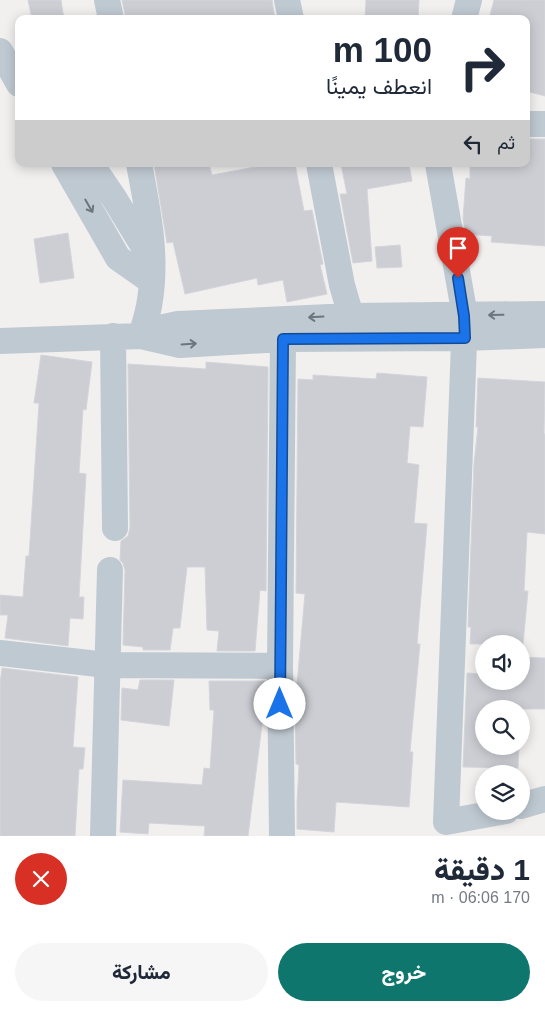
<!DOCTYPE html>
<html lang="ar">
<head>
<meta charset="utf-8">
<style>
  :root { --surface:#fff; --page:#f6f6f7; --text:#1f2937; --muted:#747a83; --accent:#0f766e }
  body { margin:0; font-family:Helvetica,Vazirmatn,sans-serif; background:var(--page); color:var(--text); direction:rtl; height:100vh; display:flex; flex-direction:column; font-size:19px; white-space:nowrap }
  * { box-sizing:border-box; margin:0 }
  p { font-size:16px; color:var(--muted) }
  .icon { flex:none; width:28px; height:28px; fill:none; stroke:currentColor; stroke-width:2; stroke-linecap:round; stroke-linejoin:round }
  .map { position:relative; height:836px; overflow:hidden; direction:ltr }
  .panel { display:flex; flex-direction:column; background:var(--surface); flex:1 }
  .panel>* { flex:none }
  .top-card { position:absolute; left:15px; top:15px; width:515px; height:152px; border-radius:10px; box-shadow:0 2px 12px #0003; direction:rtl; background:#fff; color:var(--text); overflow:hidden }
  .fabs { position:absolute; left:475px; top:635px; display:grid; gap:10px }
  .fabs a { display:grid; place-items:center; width:55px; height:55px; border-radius:50%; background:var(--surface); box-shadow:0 2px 12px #0003; font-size:25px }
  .pin { position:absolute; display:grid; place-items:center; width:42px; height:42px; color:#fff; margin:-51px -21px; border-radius:50% 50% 50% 0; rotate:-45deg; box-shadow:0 0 5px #0007 }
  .pin .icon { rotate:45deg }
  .me { position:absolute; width:55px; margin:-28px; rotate:0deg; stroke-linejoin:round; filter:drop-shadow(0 0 4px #0008) }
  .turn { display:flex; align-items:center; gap:18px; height:105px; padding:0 15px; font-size:22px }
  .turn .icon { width:65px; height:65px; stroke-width:2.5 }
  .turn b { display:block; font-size:35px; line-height:42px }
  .then { display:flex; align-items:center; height:48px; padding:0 15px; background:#0003; gap:10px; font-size:19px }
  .round { display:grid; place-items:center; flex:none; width:52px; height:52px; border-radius:26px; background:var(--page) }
  .summary { display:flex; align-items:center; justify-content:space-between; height:85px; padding:0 15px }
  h1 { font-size:30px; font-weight:800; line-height:38px }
  .cta { display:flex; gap:10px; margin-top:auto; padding:10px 15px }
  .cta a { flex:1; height:58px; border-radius:30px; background:var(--accent); color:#fff; font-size:20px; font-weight:800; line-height:58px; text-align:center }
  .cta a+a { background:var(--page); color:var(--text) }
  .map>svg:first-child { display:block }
</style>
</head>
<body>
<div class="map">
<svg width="545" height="836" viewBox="0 0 545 836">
  <rect width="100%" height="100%" fill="#f2efef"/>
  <!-- building -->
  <path fill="#ccced4" stroke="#d3d5db" d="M28,0H61L64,19H32Z
    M122,0H272L275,19H126Z
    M366,0H419L418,19H365Z
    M494,0H545V96L526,91V19H489Z
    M526,139H545V246L491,242L492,236L466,234L463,219L466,178L470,179V164H526Z
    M154,164H209L212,175L271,164H295L304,211L312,210L323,264L320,265L327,294L287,302L283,280L258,285L257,278L185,294L173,242L167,243Z
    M341,164H409L412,181L367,189L372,261L353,263L340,194H347Z
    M68,233L74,278L40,283L34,239Z
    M400,245L402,267L377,268L375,247Z
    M41,355L92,362L86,410L83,409L79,473L86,474L79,597H84L83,619L70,618L68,646L5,638L8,615H0V595L23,597L26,556H29L39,403H34Z
    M206,362L268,367L266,591L260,590L255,651H217L219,631L207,630L205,567H187L180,628H173L170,650H143V647L123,645L125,570L123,563L120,560L121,541L128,536L130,528L128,364L206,369Z
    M377,373L427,377L423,427L410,426L407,463L419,465L414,523L427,524L417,644H420L410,752H413L409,807L336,802L334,832L297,829V803L299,765L296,764L295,707L305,594L296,593L298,379L313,380V375L376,379Z
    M478,378L545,382L544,434H545V534L527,532L524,591H528L523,644H470L471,627H468L474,464L478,427H476Z
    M521,657L545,658V709H484V746H519L518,768L463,767L467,673L484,674V681H521Z
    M2,668L78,677L73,747L85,748L83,769H79L75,836H0V683Z
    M140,680H174L169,726L121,720L122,688L138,690Z
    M209,681H265V701L248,836H204L205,826L149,823L148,834L120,832L123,780L202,785L204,768L210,769L214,710H210Z"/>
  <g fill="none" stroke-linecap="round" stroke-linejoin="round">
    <!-- minor -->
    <path stroke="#bfc9d1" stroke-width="26" d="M107,0L111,19
      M287,0L291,19
      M464,19L469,0
      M0,51L19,84
      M526,124H545
      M64,164L118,258L152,282
      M91,164L114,198L150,257
      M139,164C148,211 158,258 149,306C147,316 144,326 141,336
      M319,164L342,285L351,316
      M438,164L465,316L446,822L506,811
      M113,336L115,528
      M141,336L159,328L178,324L351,316L545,314
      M0,341L141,336L180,345L283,339L465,338L545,335
      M0,653L107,665L280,666
      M521,806L545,799
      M103,836L110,570
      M282,836L280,666L283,339"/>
  </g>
  <!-- one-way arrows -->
  <defs><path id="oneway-shaft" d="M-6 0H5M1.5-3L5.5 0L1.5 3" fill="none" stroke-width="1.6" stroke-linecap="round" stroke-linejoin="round" transform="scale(1.25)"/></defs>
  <g stroke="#6b7680">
    <use href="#oneway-shaft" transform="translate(89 206) rotate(60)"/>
    <use href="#oneway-shaft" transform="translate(496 315) rotate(179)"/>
    <use href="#oneway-shaft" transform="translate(316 317) rotate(177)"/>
    <use href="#oneway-shaft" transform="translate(189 344) rotate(-4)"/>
  </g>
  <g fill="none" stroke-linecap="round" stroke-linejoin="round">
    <!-- route casing -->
    <g stroke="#114b97" stroke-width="12">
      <path id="route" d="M280,704L283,339L465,338L464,316L458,278"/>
    </g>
    <!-- route -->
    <use href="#route" stroke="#1a73e8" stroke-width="9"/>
  </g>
</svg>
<div class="fabs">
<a><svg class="icon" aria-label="sound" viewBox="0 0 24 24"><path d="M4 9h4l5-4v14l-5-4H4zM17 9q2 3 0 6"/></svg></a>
<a><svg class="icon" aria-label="search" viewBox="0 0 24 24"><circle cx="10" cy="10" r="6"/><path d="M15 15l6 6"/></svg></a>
<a><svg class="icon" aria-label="layers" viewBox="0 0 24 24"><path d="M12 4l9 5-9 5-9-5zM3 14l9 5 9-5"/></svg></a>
</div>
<div class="pin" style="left:458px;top:278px;background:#d93025"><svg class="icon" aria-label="arrive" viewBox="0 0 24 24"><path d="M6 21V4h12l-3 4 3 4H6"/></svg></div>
<svg class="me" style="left:280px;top:704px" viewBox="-20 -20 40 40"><circle r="19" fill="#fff"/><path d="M0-13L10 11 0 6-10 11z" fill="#1a73e8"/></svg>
<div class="top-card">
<div class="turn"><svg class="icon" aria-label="right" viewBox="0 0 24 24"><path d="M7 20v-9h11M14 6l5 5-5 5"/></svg><div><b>100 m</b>انعطف يمينًا</div></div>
<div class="then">ثم<svg class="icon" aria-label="left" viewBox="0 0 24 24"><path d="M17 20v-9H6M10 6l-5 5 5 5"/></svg></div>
</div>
</div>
<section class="panel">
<div class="summary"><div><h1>1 دقيقة</h1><p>170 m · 06:06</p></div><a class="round" style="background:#d93025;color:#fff"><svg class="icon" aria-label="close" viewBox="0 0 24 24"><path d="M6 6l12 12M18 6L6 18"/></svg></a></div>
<div class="cta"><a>خروج</a><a>مشاركة</a></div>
</section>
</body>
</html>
